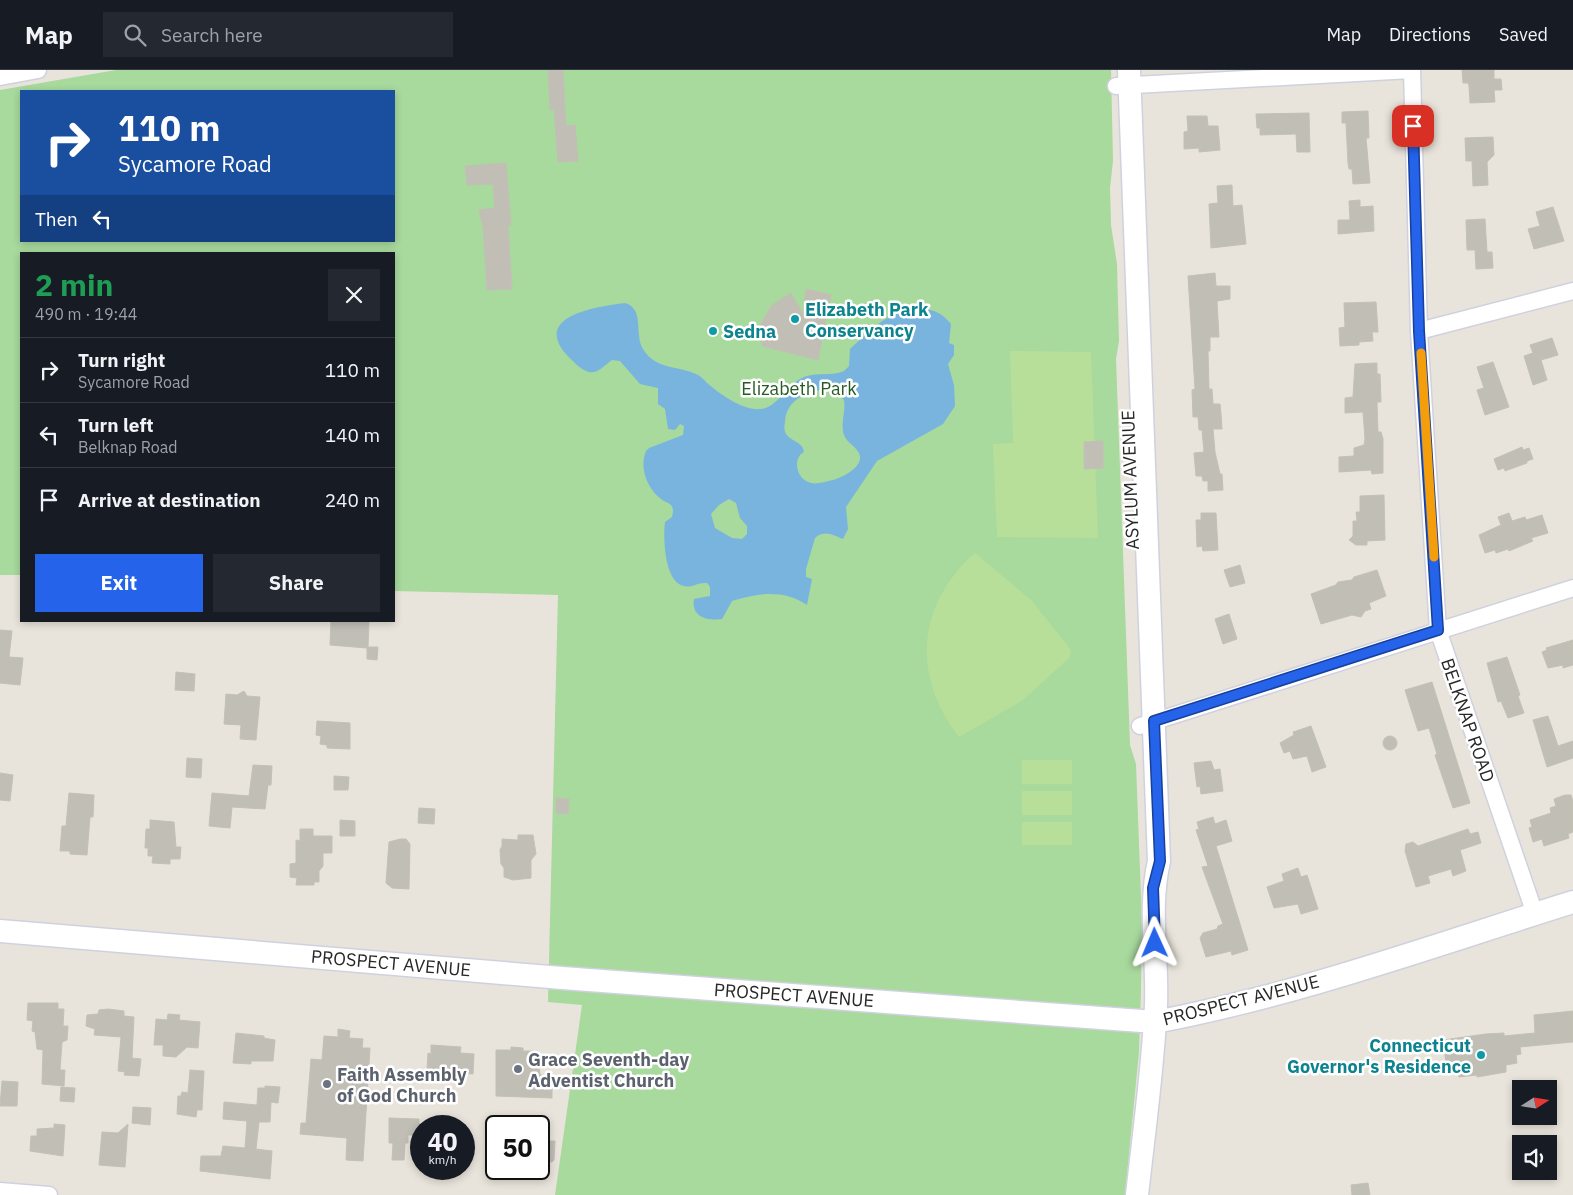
<!DOCTYPE html>
<html lang="en">
<head>
<meta charset="utf-8">
<style>
  :root { --surface:#171b24; --page:#242831; --text:#f1f3f6; --muted:#9ea1a6; --line:#363941; --accent:#2563eb }
  body { margin:0; font-family:"IBM Plex Sans",sans-serif; background:var(--page); color:var(--text); height:100vh; display:flex; flex-direction:column; font-size:19px; white-space:nowrap }
  * { box-sizing:border-box; margin:0 }
  p { font-size:16px; color:var(--muted) }
  .icon { flex:none; width:28px; height:28px; fill:none; stroke:currentColor; stroke-width:2; stroke-linecap:round; stroke-linejoin:round }
  .map { position:relative; flex:1; overflow:hidden }
  .sheet { position:absolute; left:20px; top:182px; width:375px; height:370px; display:flex; flex-direction:column; background:var(--surface); border-radius:0px; box-shadow:0 2px 8px #0003 }
  .sheet>* { flex:none }
  .hud { position:absolute; left:20px; top:20px; width:375px; height:152px; border-radius:0px; box-shadow:0 2px 8px #0003; background:#1a4fa0; color:#fff; overflow:hidden }
  .needle { width:32px; rotate:78deg }
  .tools { position:absolute; left:1512px; top:1010px; display:grid; gap:10px }
  .tools a { display:grid; place-items:center; width:45px; height:45px; border-radius:0px; background:var(--surface); box-shadow:0 2px 8px #0003; font-size:25px }
  .speed { position:absolute; left:410px; top:1045px; display:flex; gap:10px; font-size:25px; font-weight:700; text-align:center }
  .speed>* { display:grid; place-content:center; width:65px; height:65px; border-radius:50%; background:var(--surface); box-shadow:0 2px 8px #0003; line-height:1 }
  .speed small { font-size:12px; font-weight:400 }
  .speed .limit { border:2px solid #111; border-radius:8px; background:#fff; color:#111 }
  .pin { position:absolute; display:grid; place-items:center; width:42px; height:42px; color:#fff; margin:-21px; border-radius:10px; box-shadow:0 2px 8px #0006 }
  .me { position:absolute; width:55px; margin:-28px; rotate:359deg; stroke-linejoin:round; filter:drop-shadow(0 0 4px #0008) }
  .turn { display:flex; align-items:center; gap:18px; height:105px; padding:0 15px; font-size:22px }
  .turn .icon { width:65px; height:65px; stroke-width:2.5 }
  .turn b { display:block; font-size:35px; line-height:42px }
  .then { display:flex; align-items:center; height:48px; padding:0 15px; background:#0003; gap:10px; font-size:19px }
  .round { display:grid; place-items:center; flex:none; width:52px; height:52px; border-radius:0px; background:var(--page) }
  .summary { display:flex; align-items:center; justify-content:space-between; height:85px; padding:0 15px }
  h1 { font-size:30px; font-weight:800; line-height:38px; color:#1e9e55 }
  .cta { display:flex; gap:10px; margin-top:auto; padding:10px 15px }
  .cta a { flex:1; height:58px; border-radius:0px; background:var(--accent); color:#fff; font-size:20px; font-weight:800; line-height:58px; text-align:center }
  .cta a+a { background:var(--page); color:var(--text) }
  ul { padding:0; list-style:none }
  li { display:flex; align-items:center; gap:15px; height:65px; padding:0 15px; border-top:1px solid var(--line) }
  li div { flex:1 }
  li b { display:block; font-size:19px }
  li em { font-style:normal }
  header { display:flex; align-items:center; gap:30px; box-sizing:border-box; height:70px; padding:0 25px; background:var(--surface); border-bottom:1px solid var(--line) }
  header strong { font-size:24px }
  nav { display:flex; gap:28px; margin-inline-start:auto; font-size:18px }
  .search { width:350px; height:45px; background:var(--page); display:flex; align-items:center; gap:12px; box-sizing:border-box; padding:0 18px; border-radius:0px; color:var(--muted); font-size:19px }
  .map>svg:first-child { display:block }
</style>
</head>
<body>
<header>
<strong>Map</strong>
<div class="search"><svg class="icon" aria-label="search" viewBox="0 0 24 24"><circle cx="10" cy="10" r="6"/><path d="M15 15l6 6"/></svg>Search here</div>
<nav><a>Map</a><a>Directions</a><a>Saved</a></nav>
</header>
<div class="map">
<svg width="1573" height="1125" viewBox="0 0 1573 1125">
  <rect width="100%" height="100%" fill="#e8e4db"/>
  <!-- green -->
  <path fill="#a8d99d" fill-rule="evenodd" d="M116,0H1111L1113,91L1110,118L1111,155L1117,194L1119,271L1116,289L1130,675L1136,694L1142,854L1141,919L1139,982L1125,1125H555L582,935L548,932L558,525L394,521V184H21V505H0V20ZM21,21H394V171H21Z"/>
  <!-- pitch -->
  <path fill="#b7df9a" d="M1010,281L1091,282L1098,468L997,467L993,374L1013,373Z
    M975,483L1032,531L1071,580L1070,587L1023,630L959,667C911,606 917,534 975,483Z
    M1022,690H1072V714H1022Z
    M1022,721H1072V745H1022Z
    M1022,752H1072V775H1022Z"/>
  <!-- water -->
  <path fill="#79b4de" fill-rule="evenodd" d="M625,233C645,239 634,264 643,279C656,300 676,295 696,304C701,306 704,310 707,313C720,324 743,341 761,339C776,338 787,316 800,309C814,301 830,307 844,301L849,296L850,279C872,259 890,238 921,239C934,239 943,244 951,254L949,273L954,275V285L948,294L954,315L955,336L943,354L877,391L846,437L848,459L843,469C834,466 825,459 815,468L806,499V507L812,509L807,535C784,519 757,523 732,531L722,549C707,551 691,547 694,529L710,526V517L707,513C698,512 692,518 684,516C664,512 663,467 665,452L672,447C673,443 674,439 671,435C668,432 664,432 661,429C647,418 639,398 646,381L649,378L683,365L684,356L680,354L675,360L668,359L665,339L658,334V318L640,314L620,291L612,290C605,295 598,304 589,302C580,300 571,289 565,283C533,244 603,236 625,233ZM819,320C829,320 838,321 844,330C846,342 840,353 844,365C847,372 852,374 856,379C870,394 844,407 833,410C824,412 814,416 806,411C796,405 793,388 804,382C803,372 792,372 786,364C784,360 784,357 785,352C786,332 802,324 819,320ZM729,429L736,433L740,448L747,456V464L742,469L732,468L715,458L711,444L719,435Z"/>
  <!-- building -->
  <path fill="#c1beb6" stroke="#c3c0b5" d="M548,0H563L566,56L575,55L578,91L558,92L554,39L550,40Z
    M1462,0H1494V9H1501L1502,20H1494L1495,32L1470,33L1469,16L1468,13H1463Z
    M1368,41L1369,68H1366L1370,113L1353,114L1352,99H1349L1348,93L1346,53H1342V42Z
    M1309,43L1310,82H1297L1296,64L1260,65V58H1257L1256,44Z
    M1187,46H1207L1208,56H1218L1220,80L1199,82V78L1184,79V62L1188,61Z
    M1493,67L1494,85L1487,92L1488,115L1473,116L1472,91H1466L1465,68Z
    M506,93L511,155H508L512,219L487,220L483,157L479,140L495,138L493,114L467,115L465,96Z
    M1232,115L1233,136L1242,135L1246,174L1211,178L1209,134L1218,133L1217,116Z
    M1360,130V137L1373,136L1374,161L1338,164V150H1350L1349,131Z
    M1553,137L1564,171L1534,179L1528,159L1540,156L1536,142Z
    M1485,149L1487,182H1492L1493,198L1476,199L1475,180H1467L1466,150Z
    M1215,203L1216,216H1230V229L1217,231L1219,267H1210V281H1208L1209,319H1212L1213,334H1220L1221,344L1222,359H1213L1215,382L1220,404H1222L1223,420L1208,421V411H1203L1202,406H1196L1194,383L1204,382L1202,360H1199L1198,347H1193L1192,320L1195,319L1188,206Z
    M806,219L831,225L818,290L762,276L759,257L772,235L791,223L803,244Z
    M1376,232L1378,262H1372L1373,271L1359,272V275L1340,276L1339,258L1345,257L1344,233Z
    M1552,268L1558,285L1541,290L1547,310L1533,315L1524,286L1533,283L1530,275Z
    M1493,292L1509,337L1485,345L1477,320L1484,318L1477,297Z
    M1377,293V304H1380L1381,332H1377L1378,362H1381L1383,369V403L1372,404L1371,400L1339,402V387L1354,386V378L1364,375L1365,369L1363,342L1345,343V328L1353,327L1355,294Z
    M1103,371V398L1084,399V372Z
    M1522,377L1523,380L1529,378L1533,389L1527,391V393L1505,401L1504,398L1498,400L1494,389Z
    M1384,425L1385,470L1367,471V475H1356L1349,470L1353,466V451H1357L1356,442H1360V426Z
    M1201,443H1216L1218,480L1203,481L1202,476L1197,477L1196,450H1201Z
    M1509,443L1512,451L1525,447L1526,450L1542,445L1548,463L1531,468L1533,471L1509,481L1508,479L1496,483L1495,480L1485,483L1479,465L1501,455L1498,447Z
    M1240,495L1245,513L1230,517L1224,500Z
    M1377,500L1386,526L1369,533L1371,539L1365,541L1361,547L1352,545L1321,554L1311,524L1336,515L1338,512L1352,510L1354,507Z
    M1229,544L1237,569L1223,574L1215,549Z
    M331,551H369L368,577H378L377,590L367,589V578L330,575Z
    M0,560L12,561L9,587L23,588L20,615L0,613Z
    M1573,570V595L1563,598V595L1548,598L1542,582L1547,580L1546,578Z
    M1507,587L1520,625L1518,626L1524,643L1508,648L1501,631L1498,632L1487,593Z
    M176,602L195,604L194,621L175,620Z
    M1432,612L1470,733L1453,738L1435,685L1437,684L1429,658L1418,661L1405,620Z
    M244,621L247,626L260,627L256,670L240,669L241,655L224,654L226,624L237,625Z
    M1548,646L1558,676L1573,671V688L1547,697L1533,650Z
    M317,651L350,653V679L327,678V675L320,674L321,666L316,665Z
    M1311,656L1326,697L1312,702L1307,686L1293,689L1290,681L1284,683L1280,673L1294,665L1293,662Z
    M1383 673a7 7 0 1 1 14 0a7 7 0 1 1-14 0Z
    M187,688L202,689L201,708L186,707Z
    M1211,691L1214,700L1220,699L1223,721L1201,724L1200,716L1197,717L1194,693Z
    M253,695L272,696L271,715H268L265,739L232,737L230,758L209,756L212,723L249,726Z
    M0,703L13,705L10,731L0,730Z
    M334,706L349,707L348,720H334Z
    M69,723L94,725L93,747H90L87,785L70,784V781H60L62,756H66Z
    M1565,725H1571L1573,731V762L1568,764L1569,768L1544,776L1542,769L1533,772L1529,758L1532,757L1530,750L1551,743L1550,738L1556,736L1554,729Z
    M556,728L569,729L568,744L556,743Z
    M419,738L435,739L434,754L418,753Z
    M1213,747L1215,754L1226,750L1232,771L1216,776L1248,880L1232,885L1231,881L1206,887L1200,868L1203,863L1217,859L1218,856L1223,854L1202,797L1208,796L1196,760L1199,759L1197,752Z
    M150,750L174,752L176,777H181L180,789H170V794L152,793L153,786H148V778H145L146,759H150Z
    M340,750L355,751V766H340Z
    M300,759H313V766H332V783H323V796L319,801V812H314V815H296L297,808L290,807V794L296,793V770L300,771Z
    M1468,759L1470,764L1478,762L1481,773L1460,780L1466,801L1453,806L1451,799L1428,806L1430,813L1416,817L1405,781L1406,774L1413,772L1418,776Z
    M518,765H533L536,784L531,790V808L513,810L504,807V798L501,794L500,780L502,776V769L518,770Z
    M400,769H406L410,774L409,819L392,818L386,813L389,772Z
    M1298,798L1301,807L1307,805L1318,839L1301,844L1298,834L1274,838L1267,817L1284,811L1282,804Z
    M28,933H58V939H64L63,956H68L67,970L62,972L60,1000H65L64,1016L42,1014L43,980L37,979L35,962L32,961L33,951L27,950Z
    M108,939L124,941V946L134,947L132,988L141,989L139,1006L124,1005L125,1002L118,1001L121,967L94,965L95,959L86,956L87,945L98,944L99,940Z
    M1573,941V972L1520,977L1521,984L1516,985L1517,993L1506,995V1002L1477,1007V1005L1459,1007L1458,1000H1447L1443,970L1486,964L1504,963V966L1535,963L1534,945Z
    M168,944L180,945L179,950L200,952L198,978L187,977L176,987L163,986V975H154L156,949L167,950Z
    M338,959L350,961L349,968L363,969L362,978H370L363,1091L346,1090L347,1068L300,1064L301,1053H306L311,989L322,990L324,966L338,967Z
    M236,963L264,966V968L275,970L273,991H251V994L233,993Z
    M431,975L461,977L460,983L474,984L473,1004L461,1003V1009L429,1006V1001L427,1000L428,983L431,984Z
    M511,977L523,978V981H538L540,1005H552V1028L496,1026V980H511Z
    M190,1000L204,1001L202,1040H197L196,1047L177,1044L178,1026H181L182,1022L188,1023Z
    M2,1011L18,1012L17,1036H0Z
    M265,1016L280,1017L278,1033L271,1032L270,1052H259L256,1079L272,1081L270,1109L200,1101L201,1086H221L223,1076L245,1078L247,1051L223,1049L224,1032L257,1035L258,1018H265Z
    M61,1017L75,1018L74,1032L60,1031Z
    M133,1037L151,1038L150,1055L132,1053Z
    M389,1048L419,1049V1065H408V1073H405L404,1090H392L393,1073H389Z
    M54,1054L65,1055L63,1086L30,1081L31,1066H37V1059L54,1058Z
    M128,1054L125,1097L99,1095L102,1062L118,1063Z
    M539,1071H555L554,1090L552,1092L539,1091Z
    M1368,1113L1370,1125H1352L1351,1115Z"/>
  <g fill="none" stroke-linecap="round" stroke-linejoin="round">
    <!-- minor casing -->
    <g stroke="#d0d1df" stroke-width="19">
      <path id="minor" d="M1412,0L1419,261L1438,560L1535,844
        M0,7L38,0
        M1116,16L1412,0
        M1419,261L1573,221
        M1140,656L1573,518
        M0,1121L49,1125"/>
    </g>
    <!-- secondary casing -->
    <g stroke="#d0d1df" stroke-width="25">
      <path id="secondary" d="M1129,0L1159,791C1148,840 1158,886 1156,935C1153,998 1144,1062 1137,1125
        M0,861L562,908L1155,952C1298,925 1435,875 1573,832"/>
    </g>
    <!-- minor -->
    <use href="#minor" stroke="#fff" stroke-width="16"/>
    <!-- secondary -->
    <use href="#secondary" stroke="#fff" stroke-width="22"/>
  </g>
  <g fill="none" stroke-linecap="round" stroke-linejoin="round">
    <!-- route casing -->
    <g stroke="#184099" stroke-width="12">
      <path id="route" d="M1155,873L1153,818L1160,791L1154,651L1438,560L1419,261L1413,56"/>
    </g>
    <!-- route -->
    <use href="#route" stroke="#2563eb" stroke-width="9"/>
    <!-- slow -->
    <path stroke="#f59e0b" stroke-width="9" d="M1421,283L1434,487"/>
  </g>
  <!-- markers -->
  <g fill="#0f9aa8" stroke="#fff" stroke-width="2">
    <circle cx="795" cy="249" r="5"/>
    <circle cx="713" cy="261" r="5"/>
    <circle cx="1481" cy="985" r="5"/>
  </g>
  <g fill="#6b7280" stroke="#fff" stroke-width="2">
    <circle cx="518" cy="999" r="5"/>
    <circle cx="327" cy="1014" r="5"/>
  </g>
  <g text-anchor="middle" dominant-baseline="central" stroke-width="5" stroke-linejoin="round" paint-order="stroke">
    <!-- culture labels -->
    <g font-size="18" font-weight="bold" fill="#0d838f" stroke="#fff" text-anchor="start">
      <text x="805" y="239">Elizabeth Park<tspan x="805" dy="21">Conservancy</tspan></text>
      <text x="723" y="261">Sedna</text>
      <text x="1471" y="975" text-anchor="end">Connecticut<tspan x="1471" dy="21">Governor's Residence</tspan></text>
    </g>
    <!-- park labels -->
    <g font-size="18" fill="#255a22" stroke="#fff">
      <text x="799" y="318">Elizabeth Park</text>
    </g>
    <!-- street labels -->
    <g font-size="18" fill="#272727" stroke="#fff">
      <text transform="translate(1130 410) rotate(-92)">ASYLUM AVENUE</text>
      <text transform="translate(1468 650) rotate(71)">BELKNAP ROAD</text>
      <text transform="translate(391 893) rotate(5)">PROSPECT AVENUE</text>
      <text transform="translate(794 925) rotate(4)">PROSPECT AVENUE</text>
      <text transform="translate(1241 930) rotate(-14)">PROSPECT AVENUE</text>
    </g>
    <!-- worship labels -->
    <g font-size="18" font-weight="bold" fill="#5b616d" stroke="#fff" text-anchor="start">
      <text x="528" y="989">Grace Seventh-day<tspan x="528" dy="21">Adventist Church</tspan></text>
      <text x="337" y="1004">Faith Assembly<tspan x="337" dy="21">of God Church</tspan></text>
    </g>
  </g>
</svg>
<div class="tools">
<a><svg class="needle" viewBox="-14 -14 28 28"><path d="M0-13l5 13h-10z" fill="#e53935"/><path d="M0 13l5-13h-10z" fill="#9ea1a6"/></svg></a>
<a><svg class="icon" aria-label="sound" viewBox="0 0 24 24"><path d="M4 9h4l5-4v14l-5-4H4zM17 9q2 3 0 6"/></svg></a>
</div>
<div class="speed"><div>40<small>km/h</small></div><div class="limit">50</div></div>
<div class="pin" style="left:1413px;top:56px;background:#d93025"><svg class="icon" aria-label="arrive" viewBox="0 0 24 24"><path d="M6 21V4h12l-3 4 3 4H6"/></svg></div>
<svg class="me" style="left:1155px;top:873px" viewBox="-20 -20 40 40"><path d="M0-17L14 15 0 8-14 15z" fill="#2563eb" stroke="#fff" stroke-width="4"/></svg>
<div class="hud">
<div class="turn"><svg class="icon" aria-label="right" viewBox="0 0 24 24"><path d="M7 20v-9h11M14 6l5 5-5 5"/></svg><div><b>110 m</b>Sycamore Road</div></div>
<div class="then">Then<svg class="icon" aria-label="left" viewBox="0 0 24 24"><path d="M17 20v-9H6M10 6l-5 5 5 5"/></svg></div>
</div>
<section class="sheet">
<div class="summary"><div><h1>2 min</h1><p>490 m · 19:44</p></div><a class="round"><svg class="icon" aria-label="close" viewBox="0 0 24 24"><path d="M6 6l12 12M18 6L6 18"/></svg></a></div>
<ul>
<li><svg class="icon" aria-label="right" viewBox="0 0 24 24"><path d="M7 20v-9h11M14 6l5 5-5 5"/></svg><div><b>Turn right</b><p>Sycamore Road</p></div><em>110 m</em></li>
<li><svg class="icon" aria-label="left" viewBox="0 0 24 24"><path d="M17 20v-9H6M10 6l-5 5 5 5"/></svg><div><b>Turn left</b><p>Belknap Road</p></div><em>140 m</em></li>
<li><svg class="icon" aria-label="arrive" viewBox="0 0 24 24"><path d="M6 21V4h12l-3 4 3 4H6"/></svg><div><b>Arrive at destination</b></div><em>240 m</em></li>
</ul>
<div class="cta"><a>Exit</a><a>Share</a></div>
</section>
</div>
</body>
</html>
